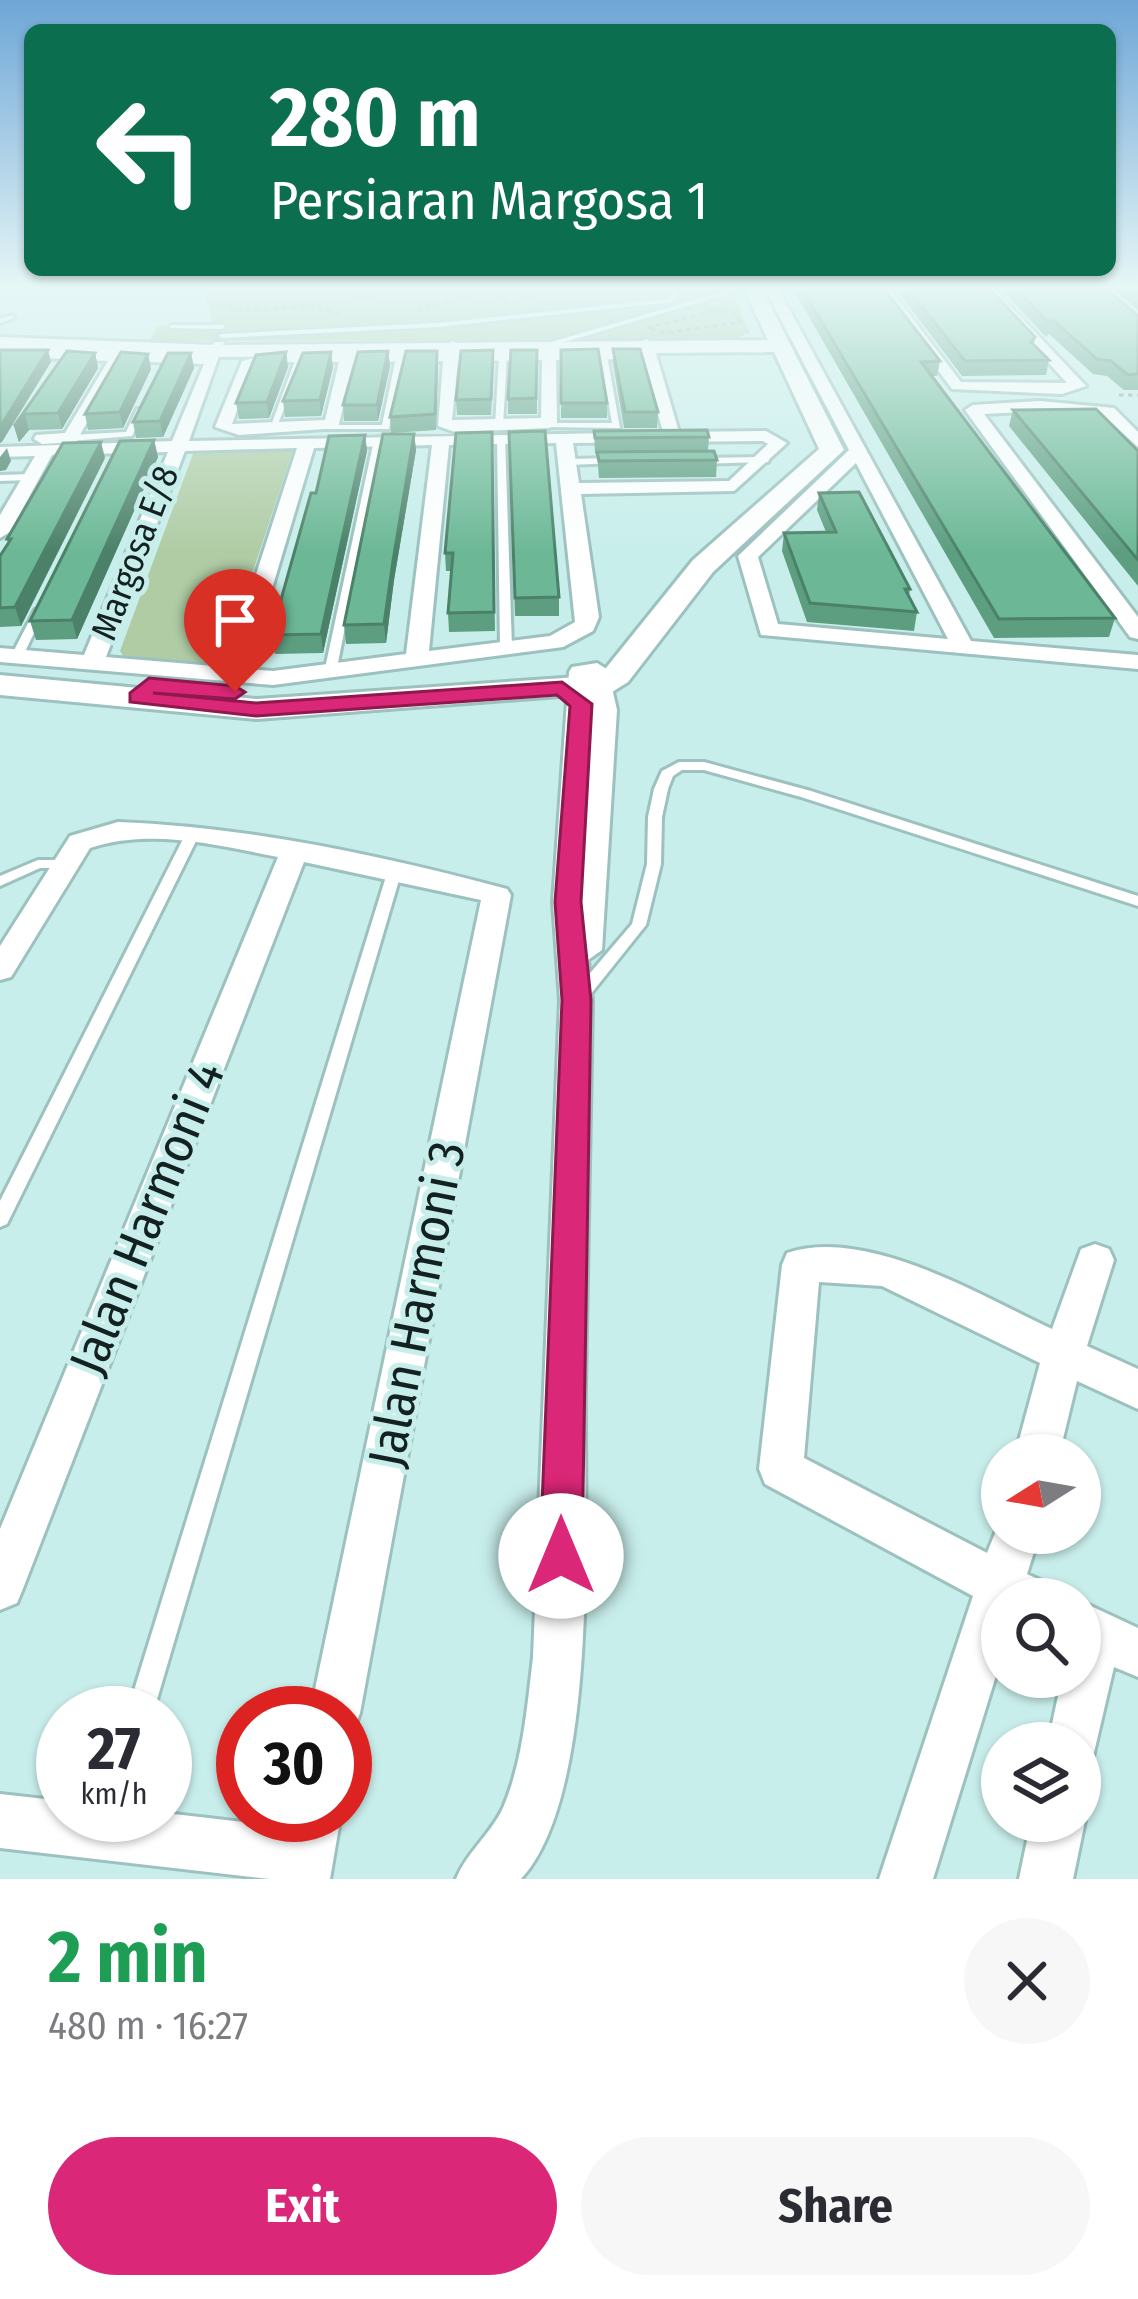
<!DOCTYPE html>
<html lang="en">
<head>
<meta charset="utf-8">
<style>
  :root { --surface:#fff; --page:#f7f7f7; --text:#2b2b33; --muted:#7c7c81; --accent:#db2777 }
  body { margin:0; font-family:"Fira Sans Condensed",sans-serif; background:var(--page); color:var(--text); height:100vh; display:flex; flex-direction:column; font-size:45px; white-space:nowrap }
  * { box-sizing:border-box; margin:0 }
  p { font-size:39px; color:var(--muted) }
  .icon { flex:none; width:66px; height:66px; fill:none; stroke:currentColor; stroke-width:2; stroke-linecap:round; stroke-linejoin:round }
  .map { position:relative; height:1879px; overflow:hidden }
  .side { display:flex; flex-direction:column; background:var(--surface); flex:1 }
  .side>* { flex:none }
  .banner { position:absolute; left:24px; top:24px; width:1092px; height:252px; border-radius:18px; box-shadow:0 3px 9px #0004; background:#0b6e4f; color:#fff; overflow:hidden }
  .needle { width:78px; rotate:259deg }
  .tools { position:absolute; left:981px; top:1434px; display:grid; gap:24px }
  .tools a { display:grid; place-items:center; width:120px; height:120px; border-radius:50%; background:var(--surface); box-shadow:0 3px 9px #0004; font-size:60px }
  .speed { position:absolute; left:36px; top:1686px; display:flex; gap:24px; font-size:60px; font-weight:700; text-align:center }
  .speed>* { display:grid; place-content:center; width:156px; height:156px; border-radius:50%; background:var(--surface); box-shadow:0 3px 9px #0004; line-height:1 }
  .speed small { font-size:30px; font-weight:400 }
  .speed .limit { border:18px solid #d22; background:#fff; color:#111 }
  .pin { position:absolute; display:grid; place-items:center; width:102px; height:102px; color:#fff; margin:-123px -51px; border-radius:50% 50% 50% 0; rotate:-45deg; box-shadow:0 0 12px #0007 }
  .pin .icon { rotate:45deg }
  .me { position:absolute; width:132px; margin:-66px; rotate:0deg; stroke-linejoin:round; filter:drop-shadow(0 0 9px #0008) }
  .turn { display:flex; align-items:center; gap:42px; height:252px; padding:0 48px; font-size:54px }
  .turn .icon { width:156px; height:156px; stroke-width:2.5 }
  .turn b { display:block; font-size:84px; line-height:102px }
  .round { display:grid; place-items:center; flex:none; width:126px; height:126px; border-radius:63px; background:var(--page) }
  .head { display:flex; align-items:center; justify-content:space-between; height:204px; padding:0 48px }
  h1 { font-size:72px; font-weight:700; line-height:90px; color:#1e9e55 }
  .primary-button { display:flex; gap:24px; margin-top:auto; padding:24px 48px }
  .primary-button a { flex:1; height:138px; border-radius:72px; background:var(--accent); color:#fff; font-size:48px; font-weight:700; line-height:138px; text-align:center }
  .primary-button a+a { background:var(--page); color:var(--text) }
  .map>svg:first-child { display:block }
</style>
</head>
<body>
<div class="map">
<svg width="1138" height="1879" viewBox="0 0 1138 1879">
  <rect width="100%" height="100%" fill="#c8eeeb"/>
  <!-- green -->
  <path fill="#b0cca5" d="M204,289H731L750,333L731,339L150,341L157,325L213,323Z
    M287,447L293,451L223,661L205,666L124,657L120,651L193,454Z"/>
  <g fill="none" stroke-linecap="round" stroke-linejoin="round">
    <!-- lane casing -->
    <g stroke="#9cc1be" stroke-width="6">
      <path id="lane" d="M667,289H674L678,295L672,302L438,327L222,338L218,336L222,334L438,323L668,299L672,295Z
        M733,289L741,290L551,346L544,344Z
        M12,315L14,318L0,323V319Z
        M171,325H222L225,327L222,329L169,328Z
        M600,353L607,355L620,428L544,427V423H612Z
        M503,354L507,356L503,426L499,428L495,426L499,356Z
        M400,355L404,357L389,429H326V425H382L396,357Z
        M300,356L304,358L276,429L269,431L296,358Z
        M137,409L144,411L132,436L70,441L66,438L70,435L126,432Z
        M501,435L505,438L512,648L506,651L500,648L497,438Z
        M378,437L382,440L336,673L330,676L324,673L374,440Z
        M765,457L769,460L768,462L697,464L693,461L697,458Z
        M613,458L616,459V463L568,465L564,462L568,459Z
        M0,475L32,474L36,477L32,480L0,481Z
        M40,607L45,610L23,656L21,658H13L11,656L35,610Z
        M679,762H704L811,791L1138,896V906L801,797L704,770H682L673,776L668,789L662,817L661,864L646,925L586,1000H574L572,996L574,992L632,924L647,864L648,817L654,789L662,771Z
        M193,829L200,833L7,1224L0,1227V1201L186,833Z
        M38,860H65L72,864L65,868H40L0,886V876Z
        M395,866L402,870L153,1713H127L388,870Z"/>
    </g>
    <!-- street casing -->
    <g stroke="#9cc1be" stroke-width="6">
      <path id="street" d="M765,289H778L971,641L1138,655V669L761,635L738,556L849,450ZM856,463L948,639L778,624L758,557Z
        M877,289H890L961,382L1067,383L981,289H994L1086,386L1062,394L952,389Z
        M646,339L653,343L679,432L766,431L787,443L734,491L581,494L599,617L593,631L563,647L273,685L0,662V648L84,655L168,452L52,455L10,532L0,538V515L35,456L0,457V447L172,441L204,364L122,361L76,442L42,444L34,439L36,435L65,433L108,361L0,356V348L207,356L214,342H224L189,441L663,432L643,359L556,360L557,423L549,428L455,432L438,426L443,361L354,362L338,428L239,435L215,427L242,361L269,354L444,352L452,341L459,345L458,352L641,351L639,343ZM542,360L541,418L452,420L458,361ZM269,362H339L325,420L232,424L253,367ZM763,441L768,444L729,481L579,483L573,443ZM556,443L575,622L550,636L429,651L449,445ZM432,445L406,654L273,671L248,669L314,448ZM297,448L226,667L106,657L185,451Z
        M1040,401L1114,408L1138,432V447L1103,415L1040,411L984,414L1138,617V639L1130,637L965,410L973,405Z
        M597,663L608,670L617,710L602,950L588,960L592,1000C590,1129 587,1257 585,1386C583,1504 602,1791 521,1879H456C467,1852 490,1835 503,1808C523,1761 527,1707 533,1657L560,1000L553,902L569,672L572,667Z
        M118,822C249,827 380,855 507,889L511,895L360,1713L353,1731L345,1734V1713H310L481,900L304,862L24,1586L17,1603L0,1610V1529L278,857C216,845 151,828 90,848L11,977L0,980V946L70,836Z
        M1095,1244L1109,1249L1114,1260L1087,1346L1138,1369V1409L1077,1381L1059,1455H1015L1040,1363L882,1286L819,1282L804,1458L987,1553L1002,1516V1533H1040L1027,1574L1044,1582L1051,1599H1002V1656L933,1879H879L973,1596L765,1484L759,1469L782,1265L787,1253C866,1226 981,1296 1052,1329L1081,1249Z
        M1080,1601L1138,1628V1677L1114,1667L1092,1761L1080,1766V1743H1048L1062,1677H1080Z
        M0,1794L63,1801V1815L165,1813L285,1827L287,1815H341L330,1879H270L0,1848Z
        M1080,1810L1085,1821L1073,1879H1019L1031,1821H1080Z"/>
    </g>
    <!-- secondary casing -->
    <g stroke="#9cc1be" stroke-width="6">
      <path id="secondary" d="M744,289H762L844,450L713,572L628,682L612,692L257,719L0,695V675L257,699L593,676L606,668L693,560L819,449L774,352L217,357L0,349V337L217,345L768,340Z"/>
    </g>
    <!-- path -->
    <path stroke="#88a6a4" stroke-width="3" stroke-dasharray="4.5 4.5" stroke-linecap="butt" d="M479,289L503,300L537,298
      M220,303C266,320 297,295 342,315
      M317,304L426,289
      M220,307L221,289
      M418,310L466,297L477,289
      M714,311L733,312L740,322L666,333L647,328Z
      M1119,395H1138"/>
    <!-- lane -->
    <use href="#lane" fill="#fff" fill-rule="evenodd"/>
    <!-- street -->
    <use href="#street" fill="#fff" fill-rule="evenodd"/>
    <!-- secondary -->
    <use href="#secondary" fill="#fff" fill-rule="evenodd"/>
  </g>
  <!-- wall -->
  <path fill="#5d9e81" d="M793,289H884L940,361L937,376H933L1115,618L1109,637L994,638Z
    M896,289H990L1035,337L1034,345L1049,360L1046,375L962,376Z
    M1001,289H1107L1138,316V390H1124L1107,376L1093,374L1049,334L1046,337Z
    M1113,289H1138V310Z
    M613,349L658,412L657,428H624L613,364Z
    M537,350V414H508V399Z
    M561,350L607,403V418H561Z
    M67,351L95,353L98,368L62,429L29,430L19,442L14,426Z
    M388,351L390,366L378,421H344L343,405Z
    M286,352L288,367L269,418L239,419L236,403Z
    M191,353L194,368L163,437L136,438L133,422Z
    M148,354L151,369L123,428L88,430L85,414Z
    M494,365L491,415H457L456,400Z
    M438,366L436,430L391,433L390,417Z
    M333,367L321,416L285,417L283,401Z
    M1013,410L1138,451V586L1009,426Z
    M594,431L709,437L708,451L717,460L716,477L599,478L597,454H595Z
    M492,432L495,631L449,632L448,613L451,571H446L445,553Z
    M509,432L559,597V616H515Z
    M414,434L416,450L394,580L386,643L346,644L344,625Z
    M365,435L367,451L323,653L275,654L271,635L316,493Z
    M154,440L158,457L77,639L36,640L30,621Z
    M105,458L21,626L0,627V556L8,543L7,539Z
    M819,493L910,589L909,596L917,612L914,631L807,622L782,551L784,533L826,532L817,510Z"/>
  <!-- shaded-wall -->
  <path fill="#4c8169" d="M48,350L51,362L2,442L0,443V427Z
    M388,351L390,366L378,421L377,405Z
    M286,352L288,367L269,418L267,402Z
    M331,352L333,367L321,416L320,400Z
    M95,353L98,368L62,429L58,413Z
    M191,353L194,368L163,437L160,421Z
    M148,354L151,369L123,428L120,412Z
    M25,414L29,430L19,442L14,426Z
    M414,434L416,450L394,580L386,643L384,624L393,561Z
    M365,435L367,451L323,653L321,634Z
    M154,440L158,457L77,639L72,620Z
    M101,442L105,458L21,626L15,607Z
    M7,448L11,461L6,470L0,471V457Z"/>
  <!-- building -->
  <path fill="#6cb896" stroke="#4c8169" stroke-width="3" d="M802,289H884L940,361L921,362L1115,618L999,619Z
    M908,289H990L1035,337L1031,342L1049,360L965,361Z
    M1016,289H1107L1138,316V374L1128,375L1111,361L1097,359L1053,320L1049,323Z
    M598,349L607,403H561V350Z
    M613,349H640L658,412H625Z
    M0,350H48L0,427Z
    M493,350L491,399L456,400L461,351Z
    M511,350H537L536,398L508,399Z
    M67,351L95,353L58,413L25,414L14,426Z
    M388,351L377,405H343L358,352Z
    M406,351H437L435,414L390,417Z
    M121,352L148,354L120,412L85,414Z
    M286,352L267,402L236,403L256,355Z
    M331,352L320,400L283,401L303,353Z
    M168,353H191L160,421L133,422Z
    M1096,409L1138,451V560L1013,410Z
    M707,430L709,437L595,438L594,431Z
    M545,431L559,597L515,598L509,432Z
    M492,432L494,612L448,613L453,553H445L456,433Z
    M383,434H414L393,561L384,624L344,625Z
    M365,435L321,634L271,635L311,493H316L329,436Z
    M154,440L72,620L30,621L120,441Z
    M101,442L15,607L0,608V556L11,539H7L63,443Z
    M714,451L717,460L599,461L597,452Z
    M859,492L910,589H905L917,612L810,603L784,533L836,532L819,493Z"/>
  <!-- sky -->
  <linearGradient id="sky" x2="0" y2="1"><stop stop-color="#6ea6d7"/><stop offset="0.52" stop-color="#e6f7f6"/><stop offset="1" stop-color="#e6f7f6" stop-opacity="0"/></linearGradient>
  <rect width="1138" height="552" fill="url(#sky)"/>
  <!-- route -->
  <path fill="#db2777" stroke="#8e194d" stroke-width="3" d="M149,678L235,686L245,692L235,699L153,693L256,703L562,682L592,704L581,902L591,1000L582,1556L576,1571L561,1577L546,1571L540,1556L562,1000L555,902L570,706L557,695L256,716L130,702V693Z"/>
  <g text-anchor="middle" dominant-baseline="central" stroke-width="10" stroke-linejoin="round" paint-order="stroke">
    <!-- far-street labels -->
    <g font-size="36" fill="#132121" stroke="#c8eeeb">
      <text transform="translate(135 553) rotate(-69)">Margosa E/8</text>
    </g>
    <!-- near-street labels -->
    <g font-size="51" fill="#132121" stroke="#c8eeeb">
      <text transform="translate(147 1218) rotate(-68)">Jalan Harmoni 4</text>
      <text transform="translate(417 1304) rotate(-79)">Jalan Harmoni 3</text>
    </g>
  </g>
</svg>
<div class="tools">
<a><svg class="needle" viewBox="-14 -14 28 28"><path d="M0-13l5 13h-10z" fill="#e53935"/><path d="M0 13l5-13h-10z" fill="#7c7c81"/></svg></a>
<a><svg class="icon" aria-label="search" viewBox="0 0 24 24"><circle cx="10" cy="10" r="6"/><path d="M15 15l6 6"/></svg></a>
<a><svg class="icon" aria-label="layers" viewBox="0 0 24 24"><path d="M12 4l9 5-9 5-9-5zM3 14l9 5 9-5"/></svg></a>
</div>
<div class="speed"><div>27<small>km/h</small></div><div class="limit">30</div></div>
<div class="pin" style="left:235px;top:692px;background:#d93025"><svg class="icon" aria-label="arrive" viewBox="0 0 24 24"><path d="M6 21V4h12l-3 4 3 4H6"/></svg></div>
<svg class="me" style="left:561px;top:1556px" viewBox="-20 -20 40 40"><circle r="19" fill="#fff"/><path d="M0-13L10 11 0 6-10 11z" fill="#db2777"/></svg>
<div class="banner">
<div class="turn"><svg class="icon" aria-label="left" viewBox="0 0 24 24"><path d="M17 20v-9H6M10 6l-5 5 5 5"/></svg><div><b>280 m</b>Persiaran Margosa 1</div></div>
</div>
</div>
<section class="side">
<div class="head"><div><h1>2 min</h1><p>480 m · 16:27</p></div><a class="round"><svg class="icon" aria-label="close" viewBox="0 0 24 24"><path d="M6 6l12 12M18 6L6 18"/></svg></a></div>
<div class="primary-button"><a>Exit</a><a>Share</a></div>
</section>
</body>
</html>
